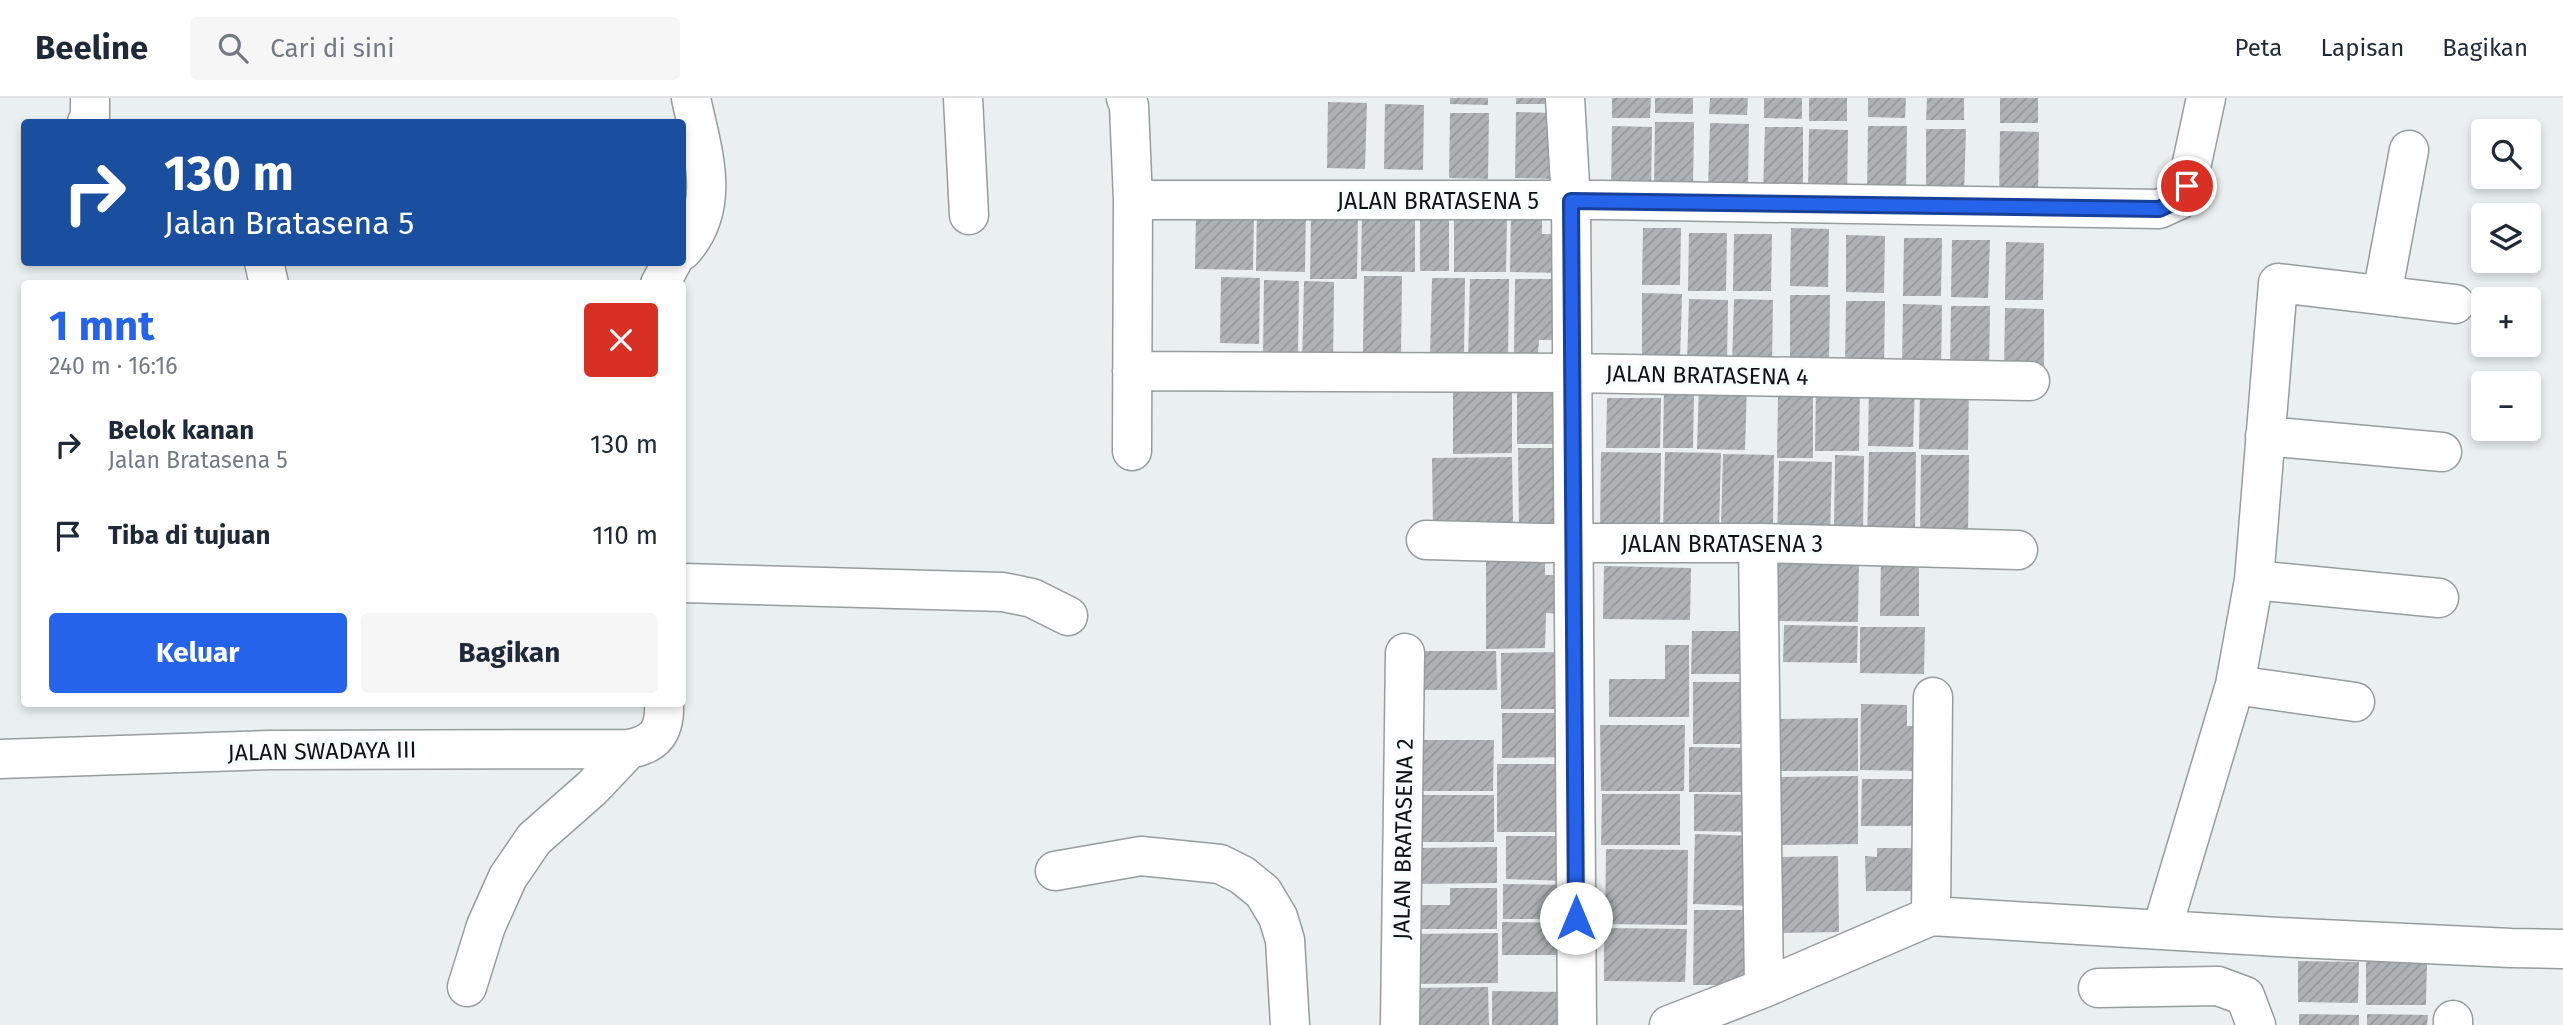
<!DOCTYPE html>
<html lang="id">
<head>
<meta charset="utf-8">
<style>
  :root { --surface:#fff; --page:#f6f6f7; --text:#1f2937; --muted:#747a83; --line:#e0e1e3; --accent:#2563eb }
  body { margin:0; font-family:"Fira Sans",sans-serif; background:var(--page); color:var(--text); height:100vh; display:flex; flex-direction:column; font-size:26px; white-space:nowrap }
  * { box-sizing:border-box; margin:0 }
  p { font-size:23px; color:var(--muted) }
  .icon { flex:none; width:38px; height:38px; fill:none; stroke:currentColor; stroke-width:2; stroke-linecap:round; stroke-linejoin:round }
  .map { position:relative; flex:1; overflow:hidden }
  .drawer { position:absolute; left:21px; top:182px; width:665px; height:427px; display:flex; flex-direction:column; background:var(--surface); border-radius:7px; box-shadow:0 4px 10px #0003 }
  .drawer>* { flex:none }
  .top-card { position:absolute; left:21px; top:21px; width:665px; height:147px; border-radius:7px; box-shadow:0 4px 10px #0003; background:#1a4fa0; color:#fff; overflow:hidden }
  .buttons { position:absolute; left:2471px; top:21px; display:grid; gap:14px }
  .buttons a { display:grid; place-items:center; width:70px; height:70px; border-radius:7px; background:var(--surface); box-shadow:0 4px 10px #0003; font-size:35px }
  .pin { position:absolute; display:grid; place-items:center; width:60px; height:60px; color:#fff; margin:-30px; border:4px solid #fff; border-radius:50%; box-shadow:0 2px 7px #0007 }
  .me { position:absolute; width:77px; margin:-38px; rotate:0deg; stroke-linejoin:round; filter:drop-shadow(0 0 5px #0008) }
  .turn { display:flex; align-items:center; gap:24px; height:147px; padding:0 28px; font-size:32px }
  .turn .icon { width:91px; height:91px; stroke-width:2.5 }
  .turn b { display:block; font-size:49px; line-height:60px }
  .round { display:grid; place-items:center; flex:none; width:74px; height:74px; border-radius:7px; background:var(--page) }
  .overview { display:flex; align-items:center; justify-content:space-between; height:119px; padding:0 28px }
  h1 { font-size:42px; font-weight:700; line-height:52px; color:var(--accent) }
  .primary-button { display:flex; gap:14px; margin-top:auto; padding:14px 28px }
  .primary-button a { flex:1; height:80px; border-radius:7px; background:var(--accent); color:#fff; font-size:28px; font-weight:700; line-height:80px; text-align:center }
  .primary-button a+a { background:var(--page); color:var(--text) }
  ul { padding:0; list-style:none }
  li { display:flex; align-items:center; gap:21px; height:91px; padding:0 28px }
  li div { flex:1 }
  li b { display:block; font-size:26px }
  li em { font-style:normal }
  header { display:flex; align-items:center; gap:42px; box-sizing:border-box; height:98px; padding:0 35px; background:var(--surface); border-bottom:2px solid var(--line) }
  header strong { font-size:33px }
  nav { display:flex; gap:38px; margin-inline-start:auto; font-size:24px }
  .search { width:490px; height:63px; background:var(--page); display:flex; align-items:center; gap:18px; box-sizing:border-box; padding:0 24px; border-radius:7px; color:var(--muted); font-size:26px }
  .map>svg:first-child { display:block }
</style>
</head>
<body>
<header>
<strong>Beeline</strong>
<div class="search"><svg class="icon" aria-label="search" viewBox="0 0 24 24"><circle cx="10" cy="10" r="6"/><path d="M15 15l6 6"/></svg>Cari di sini</div>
<nav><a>Peta</a><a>Lapisan</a><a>Bagikan</a></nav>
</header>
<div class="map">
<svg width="2563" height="927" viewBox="0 0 2563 927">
  <defs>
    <pattern id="building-hatch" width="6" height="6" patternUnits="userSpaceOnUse" patternTransform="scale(1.75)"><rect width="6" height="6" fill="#aeb2b4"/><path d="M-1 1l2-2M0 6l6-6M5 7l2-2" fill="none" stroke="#95989a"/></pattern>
  </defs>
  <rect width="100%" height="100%" fill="#eaefef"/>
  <!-- building -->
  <path fill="url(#building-hatch)" d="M1450,0H1488V7L1450,6Z
    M1516,0H1554V6H1516Z
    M1612,0H1651L1650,20H1612Z
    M1655,0H1693V16L1655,15Z
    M1710,0H1748L1747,17L1709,16Z
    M1764,0H1802V21L1764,20Z
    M1809,0H1847V23H1809Z
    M1868,0H1906L1905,20L1868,19Z
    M1927,0H1964V22H1926Z
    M2000,0H2038V25H2000Z
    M1328,4L1367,5L1365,71L1327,70Z
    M1385,6L1424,7L1423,72L1384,71Z
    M1516,14L1555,15L1554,81L1515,80Z
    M1450,15H1489L1488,81L1449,80Z
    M1655,24H1694L1693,90H1654Z
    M1710,25L1749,26L1748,91L1708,90Z
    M1612,28L1652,29L1651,94H1611Z
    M1868,28H1907L1906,94L1867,93Z
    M1765,29H1803V95L1763,94Z
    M1809,31L1848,32L1847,98L1808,97Z
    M1926,31H1966L1964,97H1926Z
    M2000,33L2039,34L2038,100L1999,99Z
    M1257,107L1306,108L1305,174L1256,173Z
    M1362,110L1415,117V174L1361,173Z
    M1196,114L1254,115L1253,172L1195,171Z
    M1311,114L1358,115L1357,181H1310Z
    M1511,114L1542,115V136H1563L1562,175L1510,174Z
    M1420,115H1449V173H1420Z
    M1454,116L1507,117L1506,174H1454Z
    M1643,130H1681L1680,187H1642Z
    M1791,130L1829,131L1828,189L1790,188Z
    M1689,135H1727L1726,193H1688Z
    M1734,136H1772L1771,193H1733Z
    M1846,137L1885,138L1884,195L1846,194Z
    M1904,140H1942L1941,198H1903Z
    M1952,142H1990L1988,200L1951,199Z
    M2006,144L2044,145L2043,202H2005Z
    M1364,178H1402L1401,256H1363Z
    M1221,179L1260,180L1259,246L1220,245Z
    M1432,180H1465L1464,260L1430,259Z
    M1470,181H1509L1508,264H1468Z
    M1515,181H1568L1567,242H1539L1538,255H1514Z
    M1264,182L1299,183L1298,255H1263Z
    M1304,183L1334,184L1333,270L1302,269Z
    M1642,195L1682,196L1680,262L1642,261Z
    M1790,197H1830L1829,263L1790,262Z
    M1689,201L1728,202L1727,267H1687Z
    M1734,201L1773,202L1772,268H1732Z
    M1846,203H1885L1884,269H1845Z
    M1903,206L1942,207L1941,272H1902Z
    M1951,208H1990L1989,274H1950Z
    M2005,210L2044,211V276H2004Z
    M1699,285L1747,286L1745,352L1697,351Z
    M1816,285H1860L1859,353H1815Z
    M1869,285L1915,287L1913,349L1868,348Z
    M1517,286H1567V346H1517Z
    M1813,287V360H1777L1778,298Z
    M1920,287L1969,288L1968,352L1919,351Z
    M1453,288H1512V355L1453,356Z
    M1664,292L1694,293L1693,350H1663Z
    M1607,300H1661L1660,350H1606Z
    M1518,350H1564V429H1519Z
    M1601,354L1661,355L1660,432H1600Z
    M1665,354L1721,355L1719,432L1663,430Z
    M1869,354H1916L1915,442H1867Z
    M1723,356L1774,357L1773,429L1721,428Z
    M1835,357L1864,358L1863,434H1834Z
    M1921,357H1969L1968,439H1920Z
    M1512,359L1513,426L1433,427L1432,360Z
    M1779,363L1832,364L1830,439L1777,438Z
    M1545,458V477H1561V516L1546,515L1545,550L1486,551V459Z
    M1778,459L1859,460L1858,524L1776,523Z
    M1881,461H1919V518H1880Z
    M1604,468L1691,470L1690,522L1603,521Z
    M1784,527L1858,528L1857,565L1783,564Z
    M1860,529H1925L1924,576L1860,575Z
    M1692,533H1751L1750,576H1691Z
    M1665,547H1689V619H1609V581H1665Z
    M1415,553H1496L1497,592H1415Z
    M1560,554V611H1501V555Z
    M1693,584H1750V646H1693Z
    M1861,606L1907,607V628H1927L1926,673L1860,672Z
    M1502,615H1569V659L1502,660Z
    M1858,620V673H1779L1780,621Z
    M1600,627H1685L1684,693H1601Z
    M1416,642H1494L1493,693H1415Z
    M1689,649L1751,650L1749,694H1689Z
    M1497,666H1566L1567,734H1497Z
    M1858,678V746L1779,747V679Z
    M1862,681H1926V728H1861Z
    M1602,696H1680V747H1601Z
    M1694,696L1755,697L1754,734L1694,733Z
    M1415,697H1494V744H1415Z
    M1695,736L1756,738L1755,808L1693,806Z
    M1506,738H1567L1566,783L1506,781Z
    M1497,749V785L1416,786V750Z
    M1877,750H1927V793H1866L1865,758L1877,759Z
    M1606,751L1688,752L1687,827L1605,826Z
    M1838,758L1839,834L1782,835L1781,759Z
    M1503,786L1565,787V821H1503Z
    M1450,790H1497V831H1421V807H1450Z
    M1694,812H1751V887H1693Z
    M1502,824L1564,825V857H1502Z
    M1604,830L1687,831L1685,884L1604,883Z
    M1498,835V885L1413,886V836Z
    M2366,862L2427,863L2426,907H2366Z
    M2298,863L2359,864L2358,905L2298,904Z
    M1488,889L1489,927H1415L1414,890Z
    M1492,893L1564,894L1563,927H1492Z
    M2299,916L2359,917V927H2299Z
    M2367,916L2428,917L2427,927H2367Z"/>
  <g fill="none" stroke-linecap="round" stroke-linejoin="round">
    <!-- minor casing -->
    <g stroke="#989c9c" stroke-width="41">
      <path id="minor" d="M963,0L969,117
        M1126,0L1129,8L1133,102
        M1565,0L1571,103L1577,927
        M87,24L90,21V0
        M682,153C723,108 702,53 691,0
        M264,164L269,186
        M660,186L672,164
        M2382,197L2409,52
        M1132,273L1572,275L2030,283
        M2265,338L2442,354
        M1132,353L1133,102H1602L2159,111L2179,102L2187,88L2206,0
        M1426,442L1543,445H1758L2018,452
        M1758,445L1764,890
        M2254,482L2439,500
        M682,485L1003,494L1032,500L1068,518
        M2235,587L2355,604
        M0,661L269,652L629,651C656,646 665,633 664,606
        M1055,773L1141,758L1220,766L1242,777L1263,794L1278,819L1285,842L1290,927
        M1931,818L1933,599
        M2162,831L2235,587L2254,482L2278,185L2455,206
        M467,889L486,828L508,779L534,741L592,690L629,651
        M2098,890L2218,888L2245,898L2256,927
        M2453,922V927
        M1400,927L1405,555
        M1669,927L1764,890L1931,818L2278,839L2511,850L2563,851"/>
    </g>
    <!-- minor -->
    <use href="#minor" stroke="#fff" stroke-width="38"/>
  </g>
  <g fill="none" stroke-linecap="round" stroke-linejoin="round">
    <!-- route casing -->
    <g stroke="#184099" stroke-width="18">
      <path id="route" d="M1576,820L1571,103L2159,111L2179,102L2187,88"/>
    </g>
    <!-- route -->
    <use href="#route" stroke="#2563eb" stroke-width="12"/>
  </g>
  <g text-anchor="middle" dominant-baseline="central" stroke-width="6" stroke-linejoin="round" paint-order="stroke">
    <!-- street labels -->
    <g font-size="23" fill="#101111" stroke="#f7fcfc">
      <text x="1438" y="103">JALAN BRATASENA 5</text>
      <text transform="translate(1707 277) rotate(1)">JALAN BRATASENA 4</text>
      <text x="1722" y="446">JALAN BRATASENA 3</text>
      <text transform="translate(322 653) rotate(-1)">JALAN SWADAYA III</text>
      <text transform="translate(1403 741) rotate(-89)">JALAN BRATASENA 2</text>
    </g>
  </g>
</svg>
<div class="buttons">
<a><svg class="icon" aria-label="search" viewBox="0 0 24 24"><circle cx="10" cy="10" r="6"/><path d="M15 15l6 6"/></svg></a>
<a><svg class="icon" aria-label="layers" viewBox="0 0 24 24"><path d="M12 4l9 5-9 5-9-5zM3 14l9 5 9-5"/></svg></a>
<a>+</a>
<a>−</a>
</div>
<div class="pin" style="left:2187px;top:88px;background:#d93025"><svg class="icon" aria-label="arrive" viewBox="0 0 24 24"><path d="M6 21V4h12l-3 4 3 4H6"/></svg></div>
<svg class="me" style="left:1576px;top:820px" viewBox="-20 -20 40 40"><circle r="19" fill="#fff"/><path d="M0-13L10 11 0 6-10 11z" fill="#2563eb"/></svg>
<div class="top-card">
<div class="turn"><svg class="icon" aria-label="right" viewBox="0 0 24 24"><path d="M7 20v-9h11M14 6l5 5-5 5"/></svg><div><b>130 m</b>Jalan Bratasena 5</div></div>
</div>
<section class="drawer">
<div class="overview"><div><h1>1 mnt</h1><p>240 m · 16:16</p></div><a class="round" style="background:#d93025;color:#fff"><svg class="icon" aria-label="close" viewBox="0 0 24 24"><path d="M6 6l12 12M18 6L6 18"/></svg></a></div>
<ul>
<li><svg class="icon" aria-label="right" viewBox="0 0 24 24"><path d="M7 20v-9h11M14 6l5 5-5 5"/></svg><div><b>Belok kanan</b><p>Jalan Bratasena 5</p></div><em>130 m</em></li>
<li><svg class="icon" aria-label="arrive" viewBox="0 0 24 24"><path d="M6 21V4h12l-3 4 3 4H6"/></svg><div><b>Tiba di tujuan</b></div><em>110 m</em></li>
</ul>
<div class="primary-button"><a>Keluar</a><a>Bagikan</a></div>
</section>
</div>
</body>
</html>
